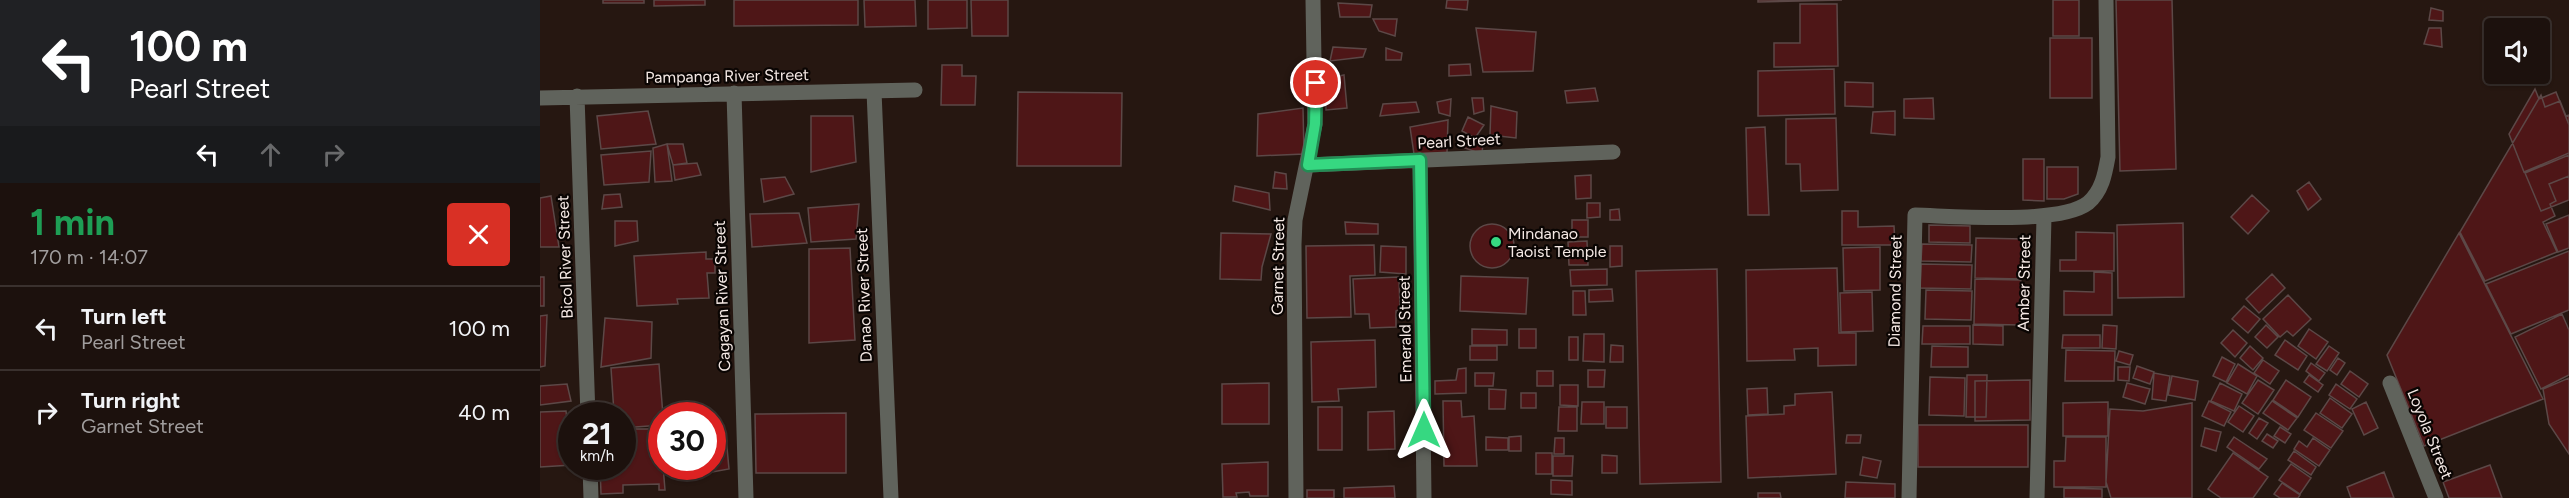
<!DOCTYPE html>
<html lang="en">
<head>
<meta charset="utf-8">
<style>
  :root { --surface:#1c110d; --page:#291f1b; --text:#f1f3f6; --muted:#a09d9d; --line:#3a312e }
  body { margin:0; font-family:Figtree,sans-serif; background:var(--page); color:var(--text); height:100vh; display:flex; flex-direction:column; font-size:22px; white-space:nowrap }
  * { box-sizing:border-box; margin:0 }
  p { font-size:20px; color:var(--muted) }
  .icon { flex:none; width:33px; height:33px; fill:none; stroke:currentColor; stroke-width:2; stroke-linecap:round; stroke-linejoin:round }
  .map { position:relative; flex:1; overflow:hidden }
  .sheet { display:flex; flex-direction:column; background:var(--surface); width:540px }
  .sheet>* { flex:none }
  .guide { background:#202124; color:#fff; overflow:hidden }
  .fabs { position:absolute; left:1944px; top:18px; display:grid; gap:12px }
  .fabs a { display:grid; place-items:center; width:66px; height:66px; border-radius:6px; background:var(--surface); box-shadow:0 2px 4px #0004,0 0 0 2px var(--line); font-size:30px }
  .speed { position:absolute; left:18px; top:402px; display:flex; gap:12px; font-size:30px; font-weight:700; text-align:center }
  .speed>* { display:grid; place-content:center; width:78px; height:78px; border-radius:50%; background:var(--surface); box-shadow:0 2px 4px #0004,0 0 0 2px var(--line); line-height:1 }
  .speed small { font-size:15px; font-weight:400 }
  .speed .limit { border:9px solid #d22; background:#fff; color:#111 }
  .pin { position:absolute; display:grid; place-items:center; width:51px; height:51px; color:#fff; margin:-26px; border:3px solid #fff; border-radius:50%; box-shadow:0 2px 6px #0007 }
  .me { position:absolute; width:66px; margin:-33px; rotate:0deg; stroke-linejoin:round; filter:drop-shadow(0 0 4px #0008) }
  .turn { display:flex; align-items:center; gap:21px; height:126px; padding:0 30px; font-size:27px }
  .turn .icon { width:78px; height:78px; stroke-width:2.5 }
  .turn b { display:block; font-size:42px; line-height:51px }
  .lanes { display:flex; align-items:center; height:57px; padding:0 30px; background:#0003; justify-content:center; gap:30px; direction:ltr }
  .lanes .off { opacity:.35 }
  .round { display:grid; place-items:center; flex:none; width:63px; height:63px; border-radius:6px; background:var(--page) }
  .head { display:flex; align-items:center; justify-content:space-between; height:102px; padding:0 30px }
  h1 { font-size:36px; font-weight:700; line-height:45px; color:#1e9e55 }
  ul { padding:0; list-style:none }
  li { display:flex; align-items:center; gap:18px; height:84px; padding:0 30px; border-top:2px solid var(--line) }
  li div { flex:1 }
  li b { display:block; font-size:22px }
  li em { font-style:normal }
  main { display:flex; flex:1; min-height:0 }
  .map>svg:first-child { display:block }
</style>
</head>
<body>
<main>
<section class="sheet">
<div class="guide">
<div class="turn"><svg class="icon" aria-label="left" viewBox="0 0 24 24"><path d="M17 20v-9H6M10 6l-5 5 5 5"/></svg><div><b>100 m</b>Pearl Street</div></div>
<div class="lanes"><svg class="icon" aria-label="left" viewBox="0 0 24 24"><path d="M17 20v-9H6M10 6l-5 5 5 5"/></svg><svg class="icon off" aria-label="ahead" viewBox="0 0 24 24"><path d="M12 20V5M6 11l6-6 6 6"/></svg><svg class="icon off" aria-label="right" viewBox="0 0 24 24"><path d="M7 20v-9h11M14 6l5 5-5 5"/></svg></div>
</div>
<div class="head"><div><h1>1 min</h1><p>170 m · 14:07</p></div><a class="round" style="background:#d93025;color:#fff"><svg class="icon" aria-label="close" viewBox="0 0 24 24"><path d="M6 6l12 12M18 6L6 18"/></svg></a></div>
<ul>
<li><svg class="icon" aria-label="left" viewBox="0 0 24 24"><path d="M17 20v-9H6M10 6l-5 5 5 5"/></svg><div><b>Turn left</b><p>Pearl Street</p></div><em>100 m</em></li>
<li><svg class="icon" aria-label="right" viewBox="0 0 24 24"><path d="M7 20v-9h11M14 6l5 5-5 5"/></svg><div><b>Turn right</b><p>Garnet Street</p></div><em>40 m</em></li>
</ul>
</section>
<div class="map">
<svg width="2029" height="498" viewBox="0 0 2029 498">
  <rect width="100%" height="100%" fill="#261711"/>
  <!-- building -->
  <path fill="#4e1617" stroke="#5c4847" stroke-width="1.5" d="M63,0H104V3H63Z
    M114,0H165V5L114,6Z
    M194,0H318V25L194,26Z
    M324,0H375L376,26L325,27Z
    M388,0H427V28L388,29Z
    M431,0H468V36H432Z
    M907,0H928L927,10L906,8Z
    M1218,0H1302L1218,2Z
    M1513,0H1539V36H1513Z
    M1576,0H1632L1636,169L1580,171Z
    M798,3L832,5L830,17H800Z
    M1260,4H1297L1298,66L1234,67V43H1260Z
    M1891,8L1903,11V21L1889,20Z
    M833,19H857L855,36L839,31Z
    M936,28L996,32L993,71L943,72Z
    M1889,28H1901L1902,47L1884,44Z
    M1510,38H1552V98H1510Z
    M793,47L826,49L823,57L790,61Z
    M846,48L862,53L861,60H846Z
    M930,64L931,75L909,76V65Z
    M402,65H422V76H436L435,105H401Z
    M1294,69L1295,114L1218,116V71Z
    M804,75L807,108L786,110L785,79Z
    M1305,82L1333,83V107L1305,106Z
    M1055,88L1058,101L1027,103L1025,91Z
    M1995,89L1999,99L2016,92L2029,125V153L1984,172L1969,134Z
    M478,92L582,93L581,166H477Z
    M2001,95L2005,107L2020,101L2026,116L2029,115V176L2009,184L2016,201L2010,204L2015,216L2003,222L2017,252L1945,281L1920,232Z
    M932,98H943L944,111L934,114Z
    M1393,98L1394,119L1364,118V99Z
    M911,99L910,116L899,113L897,102Z
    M876,102L879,112L840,116L843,104Z
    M951,106L977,112L976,138L950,135Z
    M763,108L764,154L717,156L718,114Z
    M108,111L116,144L61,149L57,116Z
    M1355,111V135L1331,133L1333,112Z
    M271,116H313L316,162L271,172Z
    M928,117L944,125L935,138L922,131Z
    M1296,118L1298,190L1261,191L1260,164H1246V119Z
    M908,120L907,153L874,154L870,127Z
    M1225,127L1229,215H1208L1206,128Z
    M926,142L943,143L942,154L925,148Z
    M127,144L132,181L115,182L113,148Z
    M127,144H143L147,163L133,165Z
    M111,151L109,182L64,185L61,155Z
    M2029,155V200L2001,211L1985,173Z
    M1483,159H1504V201L1483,200Z
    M157,163L161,175L135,180L133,165Z
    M1507,167H1538V194L1524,199H1507Z
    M735,172L746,174L747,189L733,188Z
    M1051,175V198L1036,199L1035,176Z
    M245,177L254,194L224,202L221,179Z
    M1769,182L1781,199L1768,210L1757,191Z
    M695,186L729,193L730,210L693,201Z
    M80,194L82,207L62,209L64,195Z
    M1712,195L1729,211L1708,234L1691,217Z
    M11,196L19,247H0V198Z
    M1047,203H1060V217L1047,218Z
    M319,204L316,239L271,242L268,208Z
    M1079,209L1080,220H1070V210Z
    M1302,211H1318V227L1354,226L1355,245H1302Z
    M259,213L267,243L212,247L210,214Z
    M2029,215V248L2018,252L2006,224Z
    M1032,220H1048V237H1032Z
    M75,221H97L98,241L75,246Z
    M805,222L838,224V234H806Z
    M1643,223L1644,297L1578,298L1577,225Z
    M930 246a22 22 0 1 1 44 0a22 22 0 1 1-44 0Z
    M1389,225L1430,226V243L1389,242Z
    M1536,232L1574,233V271H1520V260H1536Z
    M681,233L731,234L722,267L721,280L680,279Z
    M1919,233L2003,399L1884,446L1847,355Z
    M1436,238L1484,239L1483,279L1435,278Z
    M1047,241L1048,265H1029L1028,242Z
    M1382,244L1432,245L1431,262L1381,261Z
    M834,245L835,275L810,276L811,317L767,318L766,246Z
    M841,246L866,247V274L840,272Z
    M1070,246H1082V266L1070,267Z
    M1340,247V290L1304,291L1303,248Z
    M310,248L315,340L269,343V249Z
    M2029,251V310L1971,334L1946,284Z
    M166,252V259H175V273H167L169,298L137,299L138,304L97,306L94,256Z
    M1381,264L1432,265L1431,289L1380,288Z
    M1297,268L1299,333H1316V365L1278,366V348L1254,349L1255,360L1207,361L1206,270Z
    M1067,269V285L1031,286L1030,270Z
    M1177,269L1181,482L1100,484L1096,271Z
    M1554,272L1572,273V315H1524V291L1554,292Z
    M1732,274L1745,288L1719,313L1706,299Z
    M921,276L988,278L986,314L920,311Z
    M0,277H4V306H0Z
    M859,277L860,309L856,311V327L830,328L829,314H815L813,279Z
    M1435,279L1481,280L1480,325L1434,324Z
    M1072,289L1073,301L1049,302V290Z
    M1386,290L1432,291L1431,320L1385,319Z
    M1033,291H1045L1046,315H1033Z
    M1332,292L1333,331L1301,332L1300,293Z
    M1748,295L1771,319L1753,336L1747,331L1740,337L1723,319Z
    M1704,306L1720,319L1708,333L1692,319Z
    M2022,314L2029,330V375L2001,389L1975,337Z
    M7,315L5,366L0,367V316Z
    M65,318L112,322L111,358L61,367Z
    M1433,325L1463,326V345L1433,344Z
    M1563,325L1577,326L1576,349L1562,348Z
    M1726,325L1738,337L1727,348L1715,337Z
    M1383,326H1430V344H1382Z
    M932,329L967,330V345H932Z
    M979,329H996V348H979Z
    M1769,329L1788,342L1776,359L1758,346Z
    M1693,330L1707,343L1695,357L1681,343Z
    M1044,334H1064V362L1043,361Z
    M1523,335H1560V348H1522Z
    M1029,337H1038V360H1029Z
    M835,340L836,387L798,389L799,401L772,402L771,342Z
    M1745,340L1767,356L1758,370L1735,355Z
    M1071,345L1083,346V362H1070Z
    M930,346H957V360H930Z
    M1392,346L1428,347V367H1391Z
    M1710,346L1723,358L1713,370L1700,358Z
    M1789,346L1799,353L1787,371L1776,364Z
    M1526,350L1575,351L1574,381H1525Z
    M1579,351L1593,355L1590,365L1576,361Z
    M1682,357L1695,364L1686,382L1673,376Z
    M1798,358L1805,363L1797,375L1790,370Z
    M1723,360L1739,371L1730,384L1714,373Z
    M1771,363L1785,373L1779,381L1766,371Z
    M119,364L123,416L122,425L82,428V416H80V412L74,413L71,368Z
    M1698,364L1717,376L1707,394L1687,383Z
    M1597,366L1614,372L1610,384L1593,378Z
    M1578,367H1590L1589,381L1578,380Z
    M926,368V393L895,394V381L916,380L918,369Z
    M1048,370H1065L1064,387H1048Z
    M997,371H1013V386H997Z
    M1810,371L1828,384L1819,397L1801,384Z
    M935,373H954L953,386H935Z
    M1614,373L1630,376L1626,401L1612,399Z
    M1427,375H1447L1446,417H1426Z
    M1769,375L1783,385L1778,392L1764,382Z
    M1632,376L1658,381L1655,400L1628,395Z
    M1390,377L1425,378L1424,416L1389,415Z
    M2029,378V454L2009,424L2003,389Z
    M1490,380V420L1435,421V381Z
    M1718,380L1734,390L1718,414L1702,403Z
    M1746,380L1771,397L1758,417L1733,400Z
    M729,383V424H682V384Z
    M1587,383L1610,389L1605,404L1583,397Z
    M1680,383L1702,394L1694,411L1671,401Z
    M27,384L31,401L0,405V386Z
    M1796,384L1817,399L1810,409L1789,395Z
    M1020,385H1038V406L1020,405Z
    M1227,388L1228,414L1208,415L1207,389Z
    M949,389L966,390L965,409H949Z
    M1292,392L1296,474L1208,478L1206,416L1244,414V406L1255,405V394Z
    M981,393H996V408H981Z
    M1790,398L1812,414L1802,428L1780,413Z
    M903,401H921L922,417L934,416L937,466H904Z
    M1669,401L1691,412L1684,426L1662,416Z
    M1732,401L1757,418L1748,430L1723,413Z
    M1042,402H1064V424H1041Z
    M1568,402V436H1523V403Z
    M1826,402L1838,428L1824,435L1812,409Z
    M1652,403V498H1571L1566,482L1570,409L1603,411Z
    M1699,406L1714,416L1703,432L1688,422Z
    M778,407H802V450H778Z
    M1019,407H1037V431H1018Z
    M1066,407H1087V428H1066Z
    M26,411L32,465L0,467V412Z
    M854,411L855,449L828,450V412Z
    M306,413V473H216L215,414Z
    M1776,413L1803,431L1791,448L1764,430Z
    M1719,418L1728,423L1717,439L1709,433Z
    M1378,425H1488V467H1378Z
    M1740,427L1751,434L1745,443L1734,436Z
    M1665,428L1681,432L1676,451L1661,446Z
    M85,429H120L125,490H119V484L83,485V493L61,494L60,466H82V439H85Z
    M1727,434L1738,441L1733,448L1722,441Z
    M1307,435H1321L1320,443H1306Z
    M981,436V451H969V437Z
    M186,437L189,469L166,473V466H172V438Z
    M946,437L968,438V450H946Z
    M1526,437H1566V487H1514V461H1525Z
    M1694,437L1727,459L1719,469L1687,447Z
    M1015,438H1024V454H1014Z
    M1773,438L1790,450L1779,466L1754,449L1759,441L1767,447Z
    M1754,451L1776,467L1771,475L1748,460Z
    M996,453H1012V474H996Z
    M1693,453L1728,477L1713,498H1681L1668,489Z
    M1062,455L1077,456V473H1062Z
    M1013,456H1033L1032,476H1013Z
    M1323,457L1341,461L1337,478L1320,475Z
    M728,462V496H710L709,492L696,493L697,497H683L682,464Z
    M1751,464L1771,478L1760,494L1739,480Z
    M1950,465L1962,498H1909L1903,482Z
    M1844,472L1854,498H1811L1807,487Z
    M1011,480L1032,481V495L1011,494Z
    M1306,482L1355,484V498H1305Z
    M1742,483L1760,495L1758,498H1740L1734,494Z
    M854,486L855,498H804V488Z
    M1524,488L1562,489V498H1524Z
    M767,490H794V498H767Z
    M1218,493H1240L1241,498H1218Z"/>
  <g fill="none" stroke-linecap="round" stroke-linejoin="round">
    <!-- minor -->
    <path stroke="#60635c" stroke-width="15" d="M334,91L351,498
      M194,93L206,498
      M37,96L48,416
      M0,98L375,90
      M880,160L884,498
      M768,165L1073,152
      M1850,383L1896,498
      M50,466L51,498
      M1369,498L1375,215C1414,216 1519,225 1548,203C1562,191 1565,174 1568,157L1566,0
      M1497,498L1504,217"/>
    <!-- tertiary -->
    <path stroke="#60635c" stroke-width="15" d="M756,498L754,244L755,220L775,124L773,0"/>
  </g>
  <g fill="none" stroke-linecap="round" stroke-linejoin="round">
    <!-- route casing -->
    <g stroke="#238c54" stroke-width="15">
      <path id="route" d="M776,83L775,124L768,165L880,160L884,430"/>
    </g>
    <!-- route -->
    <use href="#route" stroke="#36d881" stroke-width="10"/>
  </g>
  <!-- markers -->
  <circle fill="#36d881" stroke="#0a0503" stroke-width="2" cx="956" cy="242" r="6"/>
  <g text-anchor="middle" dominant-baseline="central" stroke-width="4.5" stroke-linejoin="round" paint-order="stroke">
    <!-- street labels -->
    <g font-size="16" fill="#f5e9e5" stroke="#0a0503">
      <text transform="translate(187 76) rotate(-1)">Pampanga River Street</text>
      <text transform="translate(919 141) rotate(-3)">Pearl Street</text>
      <text transform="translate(25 257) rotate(-92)">Bicol River Street</text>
      <text transform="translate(738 266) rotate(-89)">Garnet Street</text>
      <text transform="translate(1484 283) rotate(-89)">Amber Street</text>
      <text transform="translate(1355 291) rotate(-89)">Diamond Street</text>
      <text transform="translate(324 295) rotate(-92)">Danao River Street</text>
      <text transform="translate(182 296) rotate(-92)">Cagayan River Street</text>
      <text transform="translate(865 329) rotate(-91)">Emerald Street</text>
      <text transform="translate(1890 434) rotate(68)">Loyola Street</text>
    </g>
    <!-- poi labels -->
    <g font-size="16" fill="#f5e9e5" stroke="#0a0503" text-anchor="start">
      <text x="968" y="233">Mindanao<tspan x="968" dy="18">Taoist Temple</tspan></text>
    </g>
  </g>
</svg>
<div class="fabs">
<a><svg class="icon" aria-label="sound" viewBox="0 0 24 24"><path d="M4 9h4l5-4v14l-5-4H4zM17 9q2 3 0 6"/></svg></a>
</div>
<div class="speed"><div>21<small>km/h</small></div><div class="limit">30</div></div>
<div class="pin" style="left:776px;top:83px;background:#d93025"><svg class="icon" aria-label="arrive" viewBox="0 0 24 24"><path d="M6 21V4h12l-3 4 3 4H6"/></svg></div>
<svg class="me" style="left:884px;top:430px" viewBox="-20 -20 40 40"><path d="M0-17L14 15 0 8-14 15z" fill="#36d881" stroke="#fff" stroke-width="4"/></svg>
</div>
</main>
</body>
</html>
